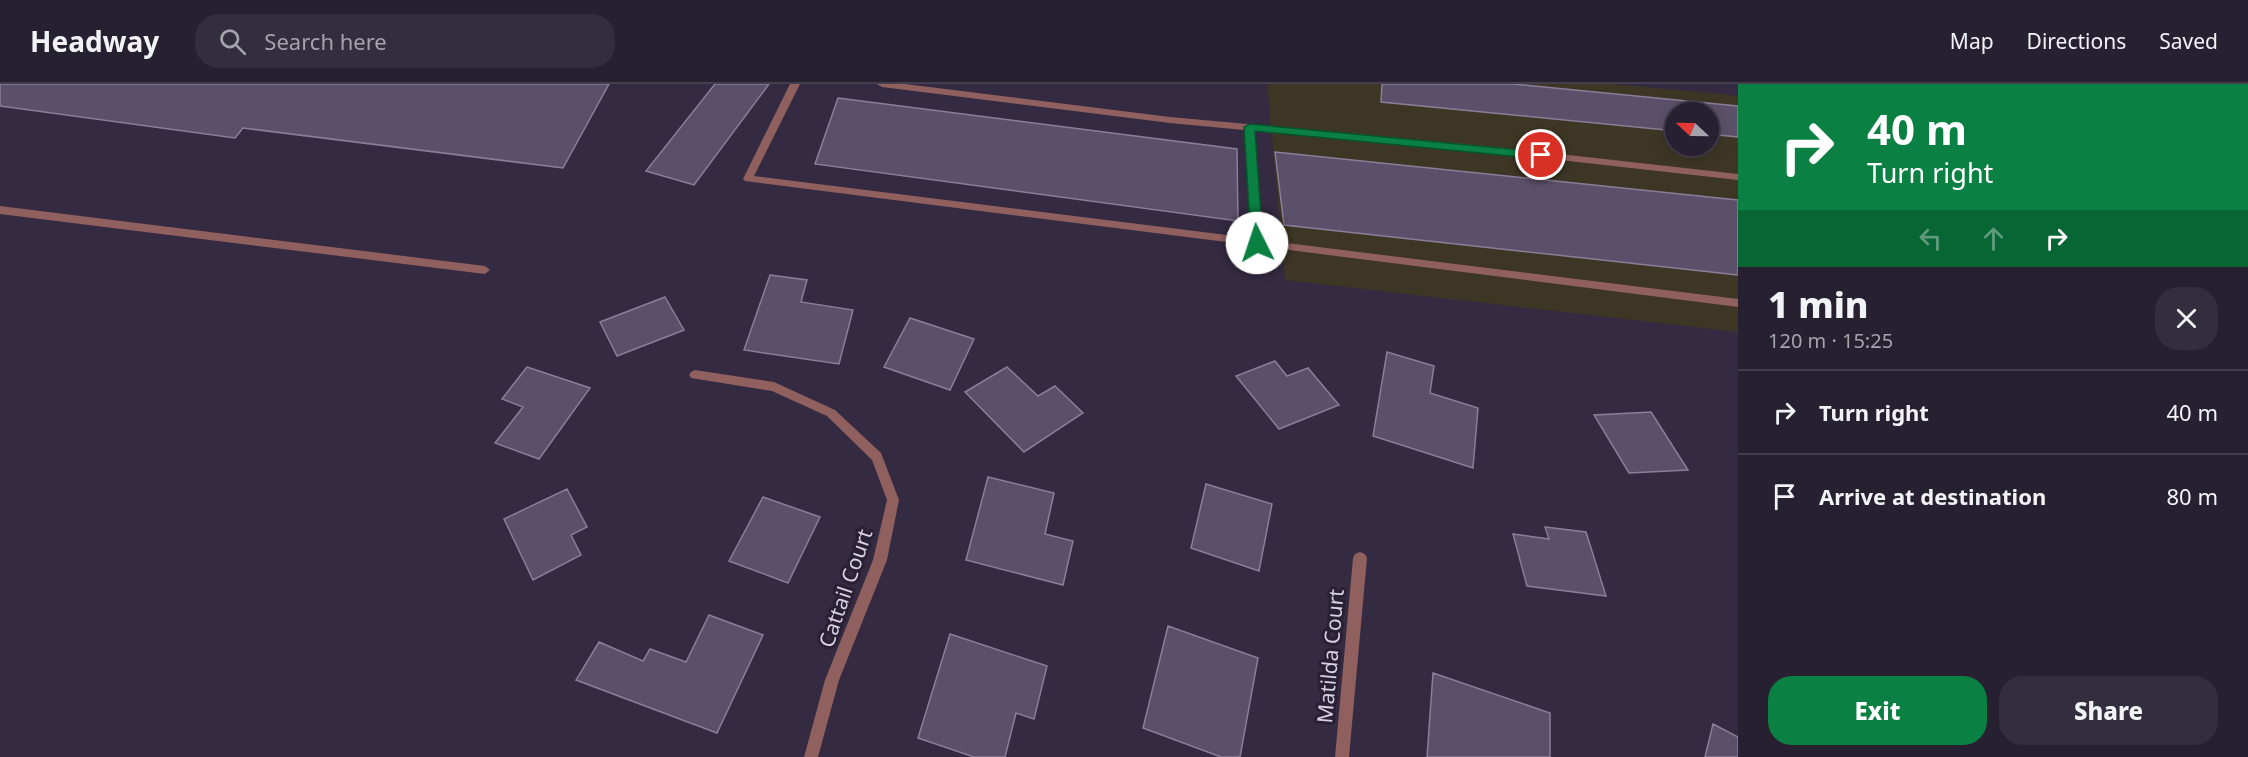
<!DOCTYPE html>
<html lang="en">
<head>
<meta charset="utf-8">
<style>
  :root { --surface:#272031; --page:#332d3d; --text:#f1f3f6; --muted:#a4a3ab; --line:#433e4d; --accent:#0b8043 }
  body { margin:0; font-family:"Noto Sans",sans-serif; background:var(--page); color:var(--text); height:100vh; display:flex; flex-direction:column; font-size:22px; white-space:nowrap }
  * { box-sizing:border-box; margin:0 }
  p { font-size:20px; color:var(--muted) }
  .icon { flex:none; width:33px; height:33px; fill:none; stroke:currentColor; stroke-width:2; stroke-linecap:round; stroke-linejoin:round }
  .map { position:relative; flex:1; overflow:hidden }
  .panel { display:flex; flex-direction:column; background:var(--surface); width:510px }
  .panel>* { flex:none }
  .hud { background:#0b8043; color:#fff; overflow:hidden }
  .needle { width:39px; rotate:292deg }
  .tools { position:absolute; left:1665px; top:18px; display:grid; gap:12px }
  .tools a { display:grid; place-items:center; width:54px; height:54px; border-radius:50%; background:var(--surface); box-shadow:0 3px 15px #0003,0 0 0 2px var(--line); font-size:30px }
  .pin { position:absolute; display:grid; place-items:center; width:51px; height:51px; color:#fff; margin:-26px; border:3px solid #fff; border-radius:50%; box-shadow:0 2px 6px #0007 }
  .me { position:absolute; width:66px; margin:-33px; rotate:356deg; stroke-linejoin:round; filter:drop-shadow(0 0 4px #0008) }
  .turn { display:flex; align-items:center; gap:21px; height:126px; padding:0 30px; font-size:27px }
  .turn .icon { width:78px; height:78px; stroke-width:2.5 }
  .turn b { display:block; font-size:42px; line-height:51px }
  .lanes { display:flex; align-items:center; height:57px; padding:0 30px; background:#0003; justify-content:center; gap:30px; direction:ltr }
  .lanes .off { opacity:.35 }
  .round { display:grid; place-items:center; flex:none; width:63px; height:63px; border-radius:24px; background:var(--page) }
  .head { display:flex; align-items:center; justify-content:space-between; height:102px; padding:0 30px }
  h1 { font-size:36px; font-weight:800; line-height:45px }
  .cta { display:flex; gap:12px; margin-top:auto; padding:12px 30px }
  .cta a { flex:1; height:69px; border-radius:24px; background:var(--accent); color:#fff; font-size:24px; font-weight:800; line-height:69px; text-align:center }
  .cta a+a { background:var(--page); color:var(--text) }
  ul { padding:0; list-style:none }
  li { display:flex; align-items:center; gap:18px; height:84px; padding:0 30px; border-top:2px solid var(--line) }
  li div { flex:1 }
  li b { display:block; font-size:22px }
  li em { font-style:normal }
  header { display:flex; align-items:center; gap:36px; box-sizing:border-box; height:84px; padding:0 30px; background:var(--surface); border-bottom:2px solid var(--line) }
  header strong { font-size:28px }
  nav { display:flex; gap:33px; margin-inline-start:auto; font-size:21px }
  .search { width:420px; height:54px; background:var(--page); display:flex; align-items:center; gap:15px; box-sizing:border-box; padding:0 21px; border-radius:24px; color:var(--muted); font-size:22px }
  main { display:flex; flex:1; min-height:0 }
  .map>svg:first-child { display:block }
</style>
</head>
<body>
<header>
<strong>Headway</strong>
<div class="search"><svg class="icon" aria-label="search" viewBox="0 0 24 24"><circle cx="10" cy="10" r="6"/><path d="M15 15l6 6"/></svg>Search here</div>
<nav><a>Map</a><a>Directions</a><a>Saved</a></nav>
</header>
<main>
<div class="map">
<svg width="1738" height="673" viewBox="0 0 1738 673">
  <rect width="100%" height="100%" fill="#342a41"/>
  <!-- commercial -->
  <path fill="#3d3625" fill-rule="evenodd" d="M1267,0H1614L1738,12V248L1285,196ZM1676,28H1708V62H1676Z"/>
  <!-- building -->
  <path fill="#5b5069" stroke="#8a7e99" stroke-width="1.5" d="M0,0H609L563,84L243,44L235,54L0,22Z
    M715,0H769L694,101L646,87Z
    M1382,0H1513L1738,22V53L1708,50V28H1676V47L1381,18Z
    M838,14L1237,65L1238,137L815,80Z
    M1275,68L1738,116V191L1284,141Z
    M770,191L807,196L801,218L853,226L839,280L744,266Z
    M665,213L684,246L617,272L600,238Z
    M910,234L974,255L950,306L884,283Z
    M1387,268L1434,282L1430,309L1478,324L1473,384L1373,352Z
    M1275,277L1287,292L1308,284L1339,321L1279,345L1236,292Z
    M527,283L590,304L539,375L495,359L523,323L502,315Z
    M1007,283L1038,312L1055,302L1083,329L1024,368L965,308Z
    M1651,328L1688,386L1629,389L1594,331Z
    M988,393L1054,409L1045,450L1073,457L1063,501L966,476Z
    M1206,400L1272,420L1259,487L1191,464Z
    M567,405L587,443L571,451L581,471L533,496L504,435Z
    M763,413L820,433L788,499L729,477Z
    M1545,443L1586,448L1606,512L1527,502L1513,450L1549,455Z
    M709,531L763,551L717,649L576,596L599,558L643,577L650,565L686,578Z
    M1168,542L1258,574L1240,673H1221L1143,644Z
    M950,550L1047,582L1034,635L1016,629L1005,673H974L918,654Z
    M1433,589L1550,629V673H1427Z
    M1713,640L1738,653V673H1705Z"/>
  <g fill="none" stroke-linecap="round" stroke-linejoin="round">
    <!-- lane -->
    <path fill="#90605e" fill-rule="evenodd" d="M790,0H800L754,92L1251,154L1244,46L1170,39L882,3L877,0H905L1170,33L1497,63L1738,90V96L1497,69L1254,47L1262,156L1738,215V223L745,97L743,95Z
      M0,122L485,182L490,186L485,190L0,130Z"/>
    <!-- street -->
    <path fill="#90605e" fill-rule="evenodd" d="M695,286L774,298L835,326L881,369L899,416L887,476L839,596L818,673H804L825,596L873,476L887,416L872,376L827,332L772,307L691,294L689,291L691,288Z
      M1360,468L1365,470L1367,474L1349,673H1335L1353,474L1355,470Z"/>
  </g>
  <!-- route -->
  <path fill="#0b8043" stroke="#07532c" stroke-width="1.5" d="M1250,40L1541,68L1546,71L1541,75L1255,47L1263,159L1257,163L1251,159L1244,43Z"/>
  <g text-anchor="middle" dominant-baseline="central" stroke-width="6" stroke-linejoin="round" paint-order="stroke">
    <!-- street labels -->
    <g font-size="21" fill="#d7d2e0" stroke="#2a2036">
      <text transform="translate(845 504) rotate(-71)">Cattail Court</text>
      <text transform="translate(1330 572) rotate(-85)">Matilda Court</text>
    </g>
  </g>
</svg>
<div class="tools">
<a><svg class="needle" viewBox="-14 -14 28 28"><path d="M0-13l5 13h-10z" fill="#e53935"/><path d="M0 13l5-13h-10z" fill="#a4a3ab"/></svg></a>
</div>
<div class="pin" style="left:1541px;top:71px;background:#d93025"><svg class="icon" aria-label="arrive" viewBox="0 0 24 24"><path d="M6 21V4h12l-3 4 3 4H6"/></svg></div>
<svg class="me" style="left:1257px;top:159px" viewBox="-20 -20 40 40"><circle r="19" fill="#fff"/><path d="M0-13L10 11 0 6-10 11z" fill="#0b8043"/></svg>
</div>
<section class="panel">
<div class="hud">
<div class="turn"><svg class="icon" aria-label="right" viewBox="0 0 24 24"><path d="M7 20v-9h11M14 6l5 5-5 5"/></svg><div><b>40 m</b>Turn right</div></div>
<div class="lanes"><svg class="icon off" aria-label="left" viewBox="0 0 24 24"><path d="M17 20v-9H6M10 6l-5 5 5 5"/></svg><svg class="icon off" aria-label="ahead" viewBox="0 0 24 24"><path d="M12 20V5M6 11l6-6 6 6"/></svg><svg class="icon" aria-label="right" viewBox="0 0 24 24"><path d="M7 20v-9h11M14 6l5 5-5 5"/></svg></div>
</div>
<div class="head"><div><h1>1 min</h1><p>120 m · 15:25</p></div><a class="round"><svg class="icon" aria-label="close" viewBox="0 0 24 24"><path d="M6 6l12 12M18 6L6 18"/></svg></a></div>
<ul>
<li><svg class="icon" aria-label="right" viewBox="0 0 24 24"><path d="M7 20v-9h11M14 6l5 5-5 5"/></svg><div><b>Turn right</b></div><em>40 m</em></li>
<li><svg class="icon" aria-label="arrive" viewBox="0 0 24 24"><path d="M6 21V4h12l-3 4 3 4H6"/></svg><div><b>Arrive at destination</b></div><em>80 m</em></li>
</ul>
<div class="cta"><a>Exit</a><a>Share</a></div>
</section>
</main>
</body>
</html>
